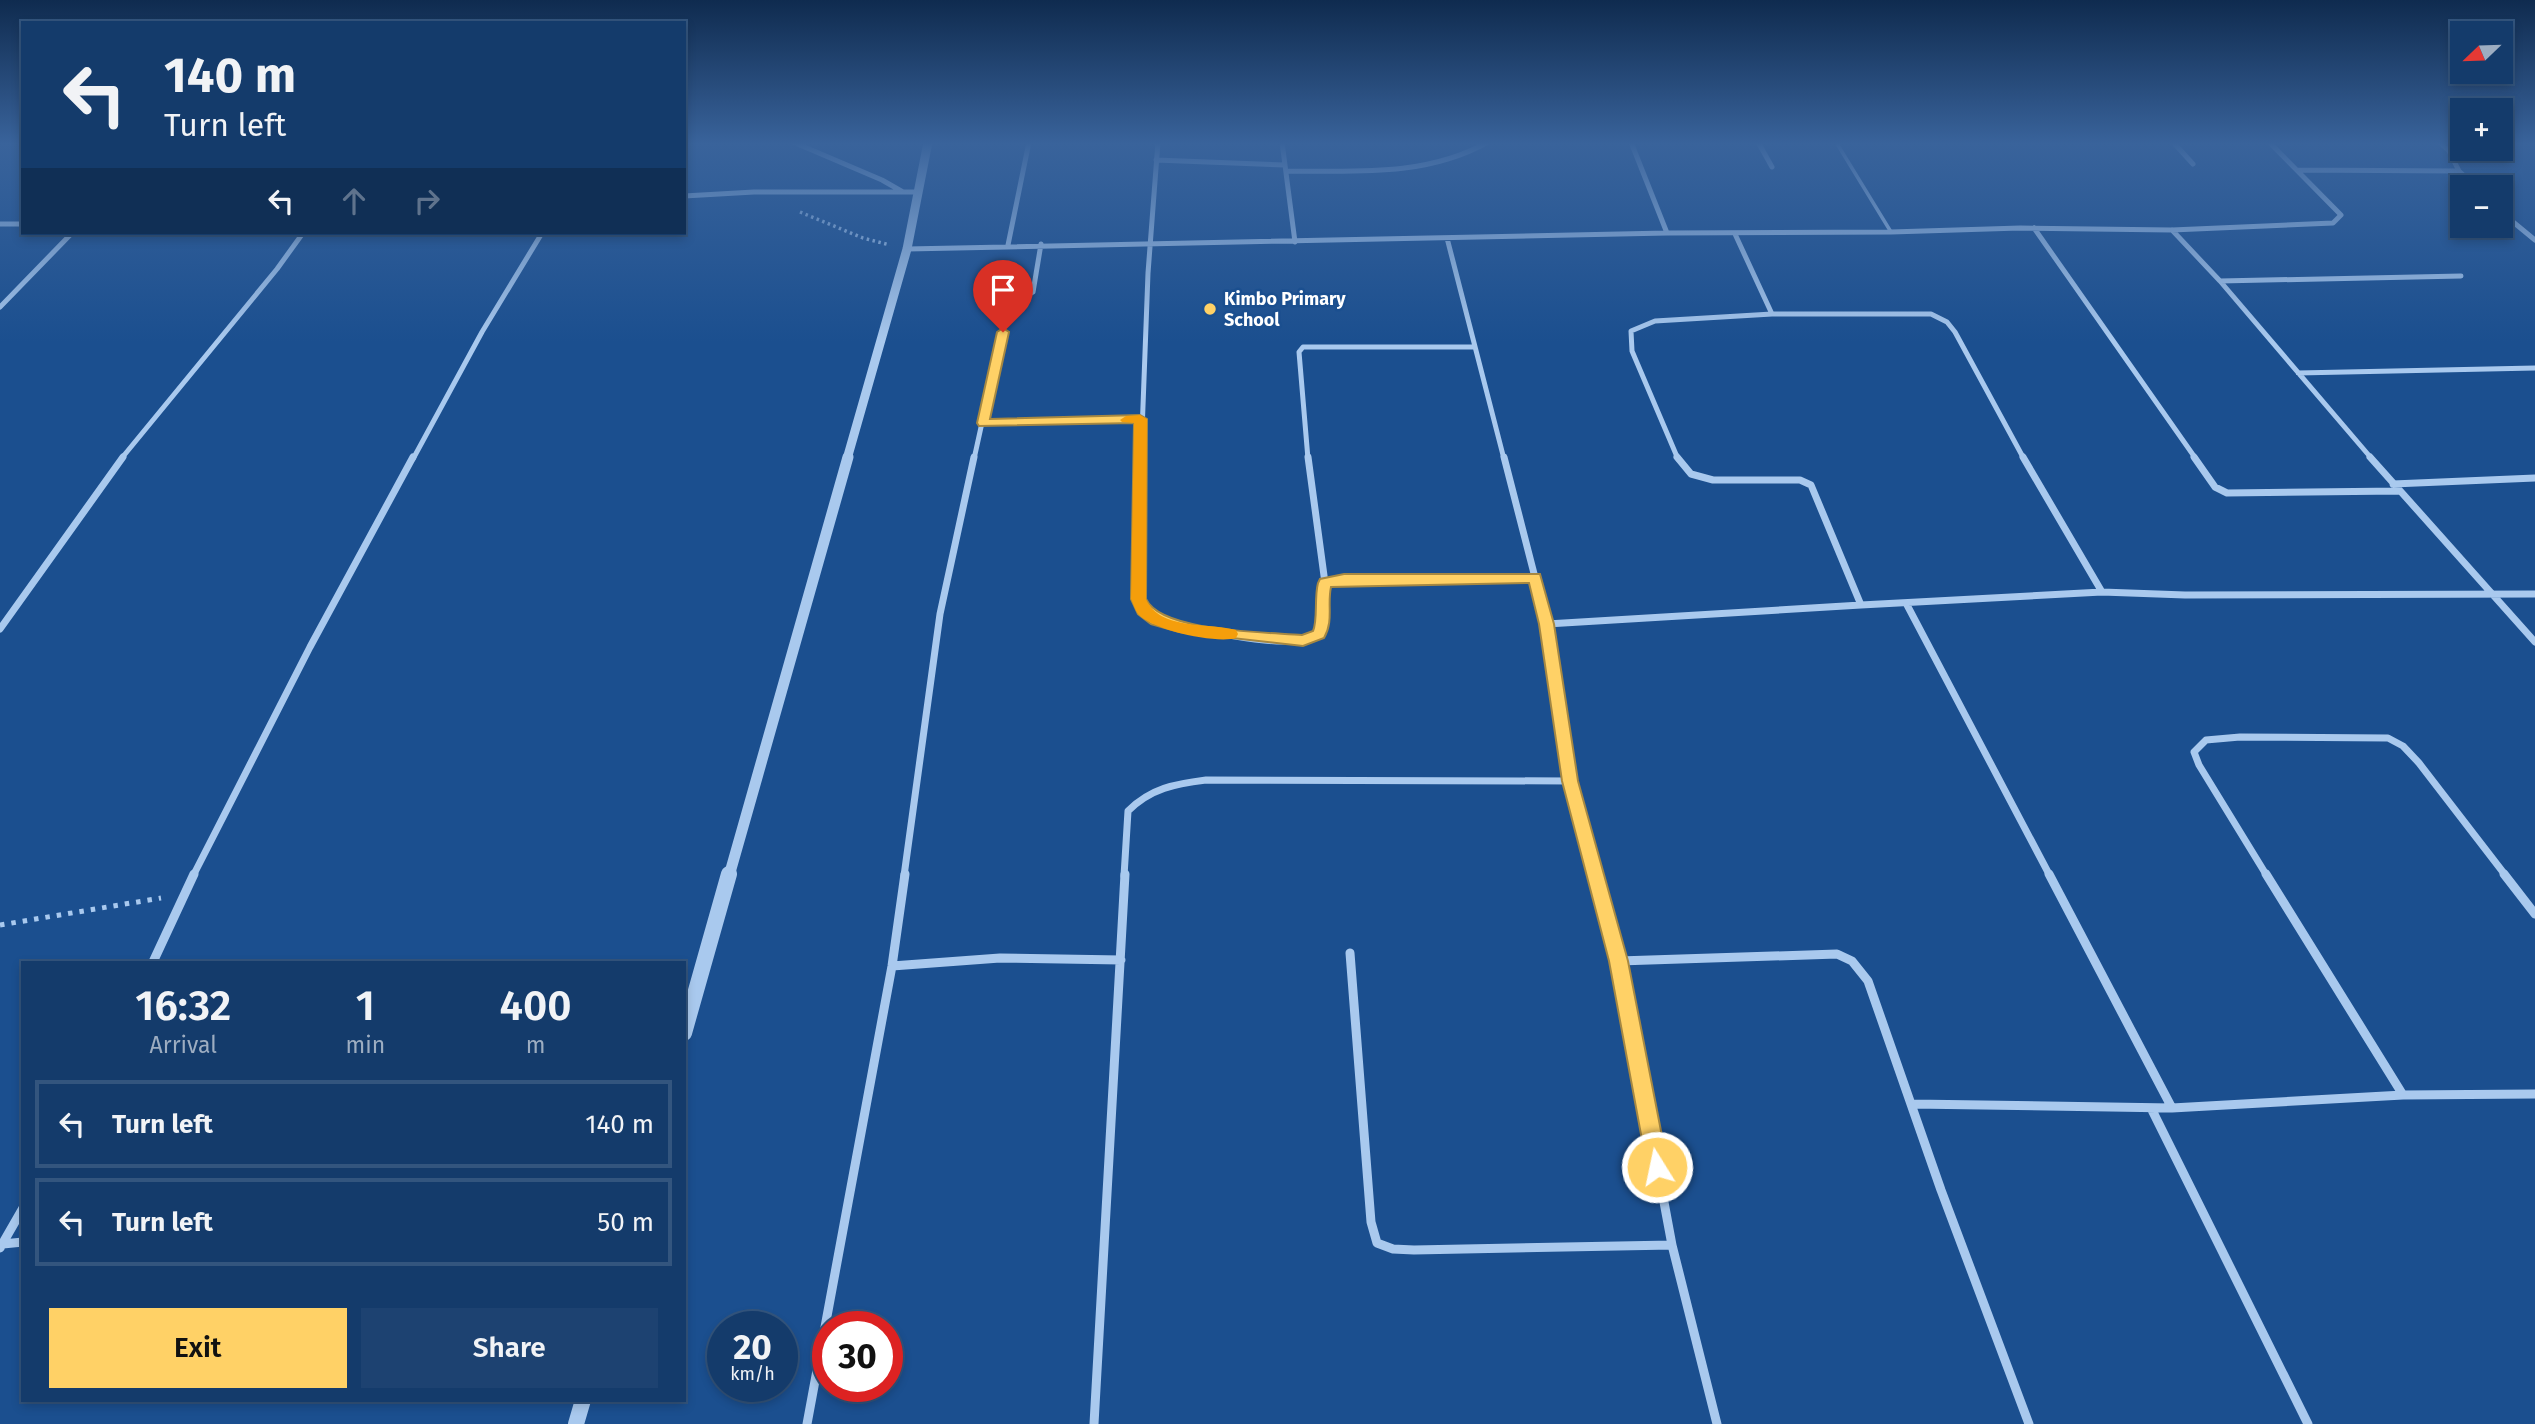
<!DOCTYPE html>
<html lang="en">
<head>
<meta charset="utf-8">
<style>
  :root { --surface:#143b6b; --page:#1d4271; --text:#f1f3f6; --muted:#9dadc1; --line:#33557e; --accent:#ffd166 }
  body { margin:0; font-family:"Fira Sans",sans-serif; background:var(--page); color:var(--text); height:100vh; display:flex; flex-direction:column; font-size:26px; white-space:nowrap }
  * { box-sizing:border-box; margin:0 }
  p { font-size:23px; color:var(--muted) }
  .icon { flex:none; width:38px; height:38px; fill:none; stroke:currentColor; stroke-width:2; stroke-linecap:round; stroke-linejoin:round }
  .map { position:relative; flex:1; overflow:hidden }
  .drawer { position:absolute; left:21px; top:961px; width:665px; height:441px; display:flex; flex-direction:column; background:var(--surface); border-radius:0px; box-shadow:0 4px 10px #0003,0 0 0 2px var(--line) }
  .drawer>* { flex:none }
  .banner { position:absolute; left:21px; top:21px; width:665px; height:214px; border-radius:0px; box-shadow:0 4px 10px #0003,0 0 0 2px var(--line); background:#143b6b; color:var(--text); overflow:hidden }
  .needle { width:46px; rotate:247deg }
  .controls { position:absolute; left:2450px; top:21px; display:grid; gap:14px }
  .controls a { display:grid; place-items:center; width:63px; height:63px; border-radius:0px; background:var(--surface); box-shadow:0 4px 10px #0003,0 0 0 2px var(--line); font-size:35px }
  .speed { position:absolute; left:707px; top:1311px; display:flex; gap:14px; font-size:35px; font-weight:700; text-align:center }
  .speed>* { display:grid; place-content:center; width:91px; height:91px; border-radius:50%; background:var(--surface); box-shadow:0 4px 10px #0003,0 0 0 2px var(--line); line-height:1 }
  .speed small { font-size:18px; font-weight:400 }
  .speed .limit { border:10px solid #d22; background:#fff; color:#111 }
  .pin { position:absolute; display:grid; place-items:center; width:60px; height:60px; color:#fff; margin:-72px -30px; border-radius:50% 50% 50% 0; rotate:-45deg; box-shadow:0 0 7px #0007 }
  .pin .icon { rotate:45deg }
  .me { position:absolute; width:77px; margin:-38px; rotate:350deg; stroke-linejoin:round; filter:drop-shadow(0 0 5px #0008) }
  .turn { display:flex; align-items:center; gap:24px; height:147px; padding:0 28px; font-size:32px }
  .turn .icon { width:91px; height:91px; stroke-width:2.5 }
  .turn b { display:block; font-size:49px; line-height:60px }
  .lanes { display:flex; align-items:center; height:66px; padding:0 28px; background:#0003; justify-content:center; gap:35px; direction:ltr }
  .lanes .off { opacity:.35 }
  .eta { display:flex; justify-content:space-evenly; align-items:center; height:119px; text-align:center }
  .eta b { font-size:42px; font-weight:600; line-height:49px }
  .cta { display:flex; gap:14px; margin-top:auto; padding:14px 28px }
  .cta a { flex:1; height:80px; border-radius:0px; background:var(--accent); color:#111; font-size:28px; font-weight:600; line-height:80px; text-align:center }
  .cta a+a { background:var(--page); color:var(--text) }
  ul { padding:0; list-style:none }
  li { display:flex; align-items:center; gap:21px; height:88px; margin:0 14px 10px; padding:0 14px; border:4px solid var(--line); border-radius:0px }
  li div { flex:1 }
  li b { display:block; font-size:26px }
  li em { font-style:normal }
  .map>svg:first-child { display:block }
</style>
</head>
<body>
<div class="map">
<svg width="2535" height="1424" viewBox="0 0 2535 1424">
  <rect width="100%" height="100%" fill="#1b4f8f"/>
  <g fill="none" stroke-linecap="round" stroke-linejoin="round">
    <!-- path-far1 -->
    <path stroke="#a9c9ee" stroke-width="3.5" stroke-dasharray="2.5 3.5" stroke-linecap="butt" d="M800,212L863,238L890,245"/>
    <!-- path -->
    <path stroke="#a9c9ee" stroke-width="5" stroke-dasharray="4.5 7" stroke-linecap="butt" d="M0,925L161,898"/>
    <!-- service -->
    <path stroke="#a9c9ee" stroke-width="3.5" d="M1836,142L1891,232"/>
    <!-- minor-far2 -->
    <path stroke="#a9c9ee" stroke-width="5" d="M793,142L882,180L903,192
      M1282,142L1295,242
      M1631,142L1667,233
      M1758,142L1772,167
      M2173,142L2193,164
      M2439,142L2449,151L2459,171L2476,187
      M1156,160L1285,165
      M2297,170L2459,171
      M1286,171C1355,171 1426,177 1488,142
      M684,196L754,192H918
      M2501,212L2535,240
      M0,224H23
      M2034,228L2196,459
      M2172,230L2220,281L2372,459
      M1735,234L1772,314
      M1447,238L1504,459
      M1008,245L1029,142
      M907,249L1667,233L1891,232L2020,228L2172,230L2333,223L2341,215L2269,142
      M2220,281L2461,276
      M0,307L72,233
      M2298,373L2535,368
      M983,423L1140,419
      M121,459L277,269L303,233
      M413,459L482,332L542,233
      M974,459L1007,309L1033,292L1041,244
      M1141,459L1148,273L1158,142
      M1308,459L1299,352L1303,347H1475
      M1678,459L1632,351L1631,331L1655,321L1772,314H1931L1947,322L1955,332L2024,459"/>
    <!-- minor-far1 -->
    <path stroke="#a9c9ee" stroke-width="7" d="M1141,457C1140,488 1126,599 1150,616C1169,630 1201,631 1223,634C1254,639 1290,647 1319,634L1321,628L1325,583L1344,580L1535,577
      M1308,457L1325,583
      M1504,457L1547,624L1570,781L1596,876
      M1677,457L1691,474L1713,480H1800L1811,485L1861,605L2102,592
      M2023,457L2102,592
      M2194,457L2215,487L2227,493L2399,491
      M2370,457L2535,642
      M2393,484L2535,478
      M2102,592L2185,595L2535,594
      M1906,603L2050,876
      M1547,624L1861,605
      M0,629L123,457
      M193,876L310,647L413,457
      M904,876L940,614L974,457
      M1124,876L1128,811C1151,788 1175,784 1206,780L1570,781
      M2267,876L2199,765L2194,752L2206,740L2240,737L2388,738L2403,746L2419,763L2506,876"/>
    <!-- minor -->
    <path stroke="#a9c9ee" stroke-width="9" d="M1595,874L1619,961L1672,1245L1717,1424
      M2049,874L2172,1108
      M2266,874L2403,1095
      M2504,874L2535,914
      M1350,953L1371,1222L1377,1243L1393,1249L1414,1250L1672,1245
      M1619,961L1837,954L1852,961L1868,981L1941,1190L2029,1424
      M153,962L194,874
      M892,966L1000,958L1121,960
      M1913,1104L2172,1108L2403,1095L2535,1094
      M2151,1108L2308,1424
      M3,1244L23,1242
      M0,1248L23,1208
      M807,1424L892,966L905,874
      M1094,1424L1125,874"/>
    <!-- tertiary-far2 -->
    <path stroke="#a9c9ee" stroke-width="9" d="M847,459L907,249L928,142"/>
    <!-- tertiary-far1 -->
    <path stroke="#a9c9ee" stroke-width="11" d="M729,876L848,457"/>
    <!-- tertiary -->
    <path stroke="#a9c9ee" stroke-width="16" d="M684,1033L729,874
      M576,1424L583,1400"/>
  </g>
  <!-- sky -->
  <linearGradient id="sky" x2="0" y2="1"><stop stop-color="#0f2b4f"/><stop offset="0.42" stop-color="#39639b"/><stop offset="1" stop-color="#39639b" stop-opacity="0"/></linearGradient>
  <rect width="2535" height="342" fill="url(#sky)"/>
  <!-- route -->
  <path fill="#ffd166" stroke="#a68842" stroke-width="2" d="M1003,328L1009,332L990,419L1140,415L1147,419L1146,599C1161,632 1267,632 1302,635L1313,631C1318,620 1314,598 1318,583L1320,579L1344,574H1540L1554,624L1578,781L1628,961L1668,1167L1665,1174L1657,1177L1650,1174L1647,1167L1609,961L1562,781L1539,624L1529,583L1331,587C1327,605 1334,621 1324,638L1303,646L1179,632L1151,624L1138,614L1131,599L1134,423L979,426L977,423L997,332Z"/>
  <!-- slow -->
  <path fill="#f59e0b" d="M1140,415L1147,419L1146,599C1160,631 1208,622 1236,630L1238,634L1236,638C1216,644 1152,630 1138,614C1135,610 1133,603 1131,599L1134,423L1122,422L1120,420L1126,416Z"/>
  <!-- markers -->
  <circle fill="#ffd166" stroke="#1b4f8f" stroke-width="2.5" cx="1210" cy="309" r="7"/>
  <g text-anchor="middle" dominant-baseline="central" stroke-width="5" stroke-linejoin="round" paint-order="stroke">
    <!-- far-poi labels -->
    <g font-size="18" font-weight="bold" fill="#fff" stroke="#1b4f8f" text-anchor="start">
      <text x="1224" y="299">Kimbo Primary<tspan x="1224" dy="21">School</tspan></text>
    </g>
  </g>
</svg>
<div class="controls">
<a><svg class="needle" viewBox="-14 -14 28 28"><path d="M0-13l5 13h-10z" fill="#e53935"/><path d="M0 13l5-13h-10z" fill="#9dadc1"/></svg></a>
<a>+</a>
<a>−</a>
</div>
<div class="speed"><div>20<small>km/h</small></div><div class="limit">30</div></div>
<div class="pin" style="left:1003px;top:332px;background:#d93025"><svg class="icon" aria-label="arrive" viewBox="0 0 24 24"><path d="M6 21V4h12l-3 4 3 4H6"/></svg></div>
<svg class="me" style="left:1657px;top:1167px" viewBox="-20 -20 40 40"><circle r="17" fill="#ffd166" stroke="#fff" stroke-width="3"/><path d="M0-11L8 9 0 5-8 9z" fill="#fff"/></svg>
<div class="banner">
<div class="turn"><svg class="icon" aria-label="left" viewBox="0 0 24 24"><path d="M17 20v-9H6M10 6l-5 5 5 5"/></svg><div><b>140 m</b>Turn left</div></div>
<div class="lanes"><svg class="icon" aria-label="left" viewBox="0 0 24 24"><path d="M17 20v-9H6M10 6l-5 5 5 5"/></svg><svg class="icon off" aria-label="ahead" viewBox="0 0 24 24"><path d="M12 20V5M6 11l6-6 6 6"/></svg><svg class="icon off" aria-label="right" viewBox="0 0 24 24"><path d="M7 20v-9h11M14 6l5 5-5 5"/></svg></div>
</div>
<section class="drawer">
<div class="eta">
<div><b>16:32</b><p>Arrival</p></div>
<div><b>1</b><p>min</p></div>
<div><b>400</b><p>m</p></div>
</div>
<ul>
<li><svg class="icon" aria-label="left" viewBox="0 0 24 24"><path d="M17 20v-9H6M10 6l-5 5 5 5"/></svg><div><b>Turn left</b></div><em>140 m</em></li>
<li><svg class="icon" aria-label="left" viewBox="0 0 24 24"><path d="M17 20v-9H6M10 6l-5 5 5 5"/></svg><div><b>Turn left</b></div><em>50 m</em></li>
</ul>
<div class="cta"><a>Exit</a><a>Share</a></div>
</section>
</div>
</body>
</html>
